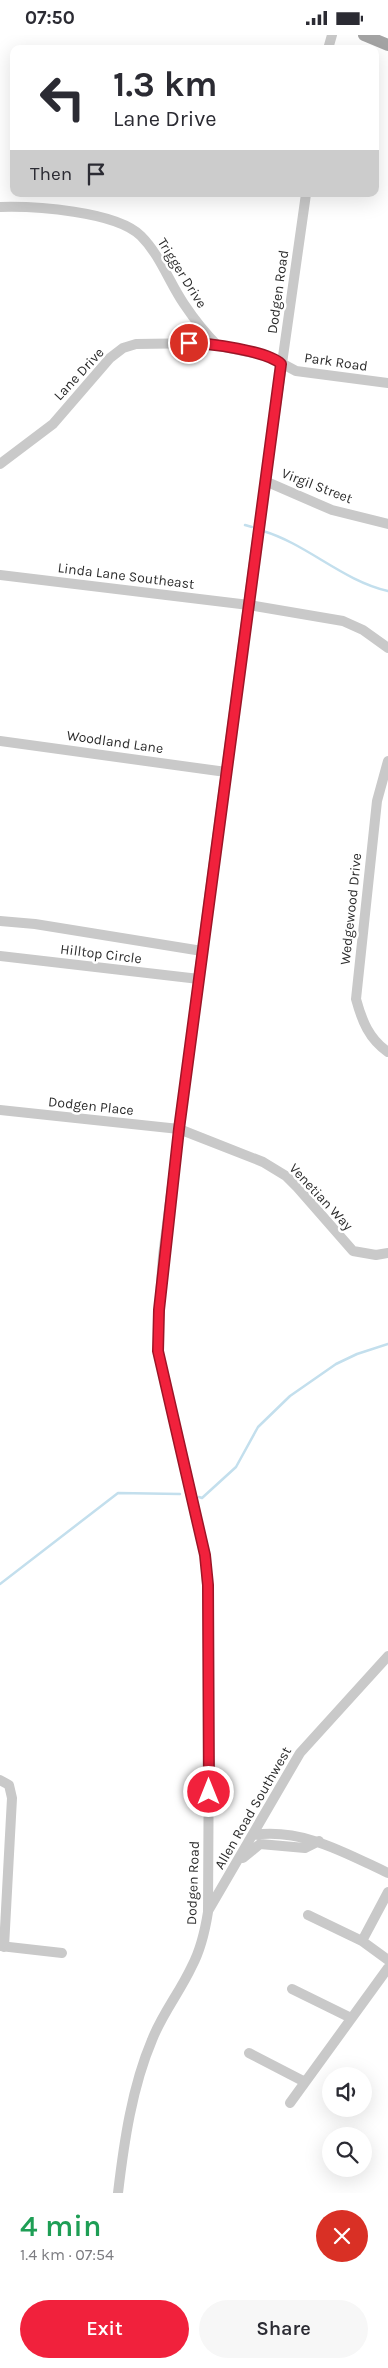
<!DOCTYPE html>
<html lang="en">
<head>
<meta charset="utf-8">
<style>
  :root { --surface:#fff; --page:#f7f7f7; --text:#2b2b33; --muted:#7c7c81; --accent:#f1213c }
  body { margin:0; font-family:Karla,sans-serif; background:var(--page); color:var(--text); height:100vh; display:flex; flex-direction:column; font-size:19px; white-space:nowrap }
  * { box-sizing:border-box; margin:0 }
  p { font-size:16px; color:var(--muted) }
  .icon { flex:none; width:28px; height:28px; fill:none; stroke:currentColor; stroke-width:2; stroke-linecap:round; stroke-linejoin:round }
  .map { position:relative; height:2158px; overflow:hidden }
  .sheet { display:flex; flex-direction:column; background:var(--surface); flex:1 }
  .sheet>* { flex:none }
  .hud { position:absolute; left:10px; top:10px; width:369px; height:152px; border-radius:10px; box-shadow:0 5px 20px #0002; background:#fff; color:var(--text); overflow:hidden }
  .tools { position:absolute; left:322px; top:2032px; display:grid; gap:10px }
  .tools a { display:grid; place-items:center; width:50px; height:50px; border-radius:50%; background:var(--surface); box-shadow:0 5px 20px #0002; font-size:25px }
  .pin { position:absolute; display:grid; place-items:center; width:42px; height:42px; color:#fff; margin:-21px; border:2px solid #fff; border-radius:50%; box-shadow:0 1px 5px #0007 }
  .me { position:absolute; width:55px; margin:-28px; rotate:0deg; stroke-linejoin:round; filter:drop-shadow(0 0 4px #0008) }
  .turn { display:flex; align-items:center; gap:18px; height:105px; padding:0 20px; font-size:22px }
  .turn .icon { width:65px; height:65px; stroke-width:2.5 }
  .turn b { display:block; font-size:35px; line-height:42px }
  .then { display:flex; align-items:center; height:48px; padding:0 20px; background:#0003; gap:10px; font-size:19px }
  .round { display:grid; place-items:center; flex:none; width:52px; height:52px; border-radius:26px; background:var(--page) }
  .head { display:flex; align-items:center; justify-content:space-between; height:85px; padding:0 20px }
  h1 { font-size:30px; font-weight:600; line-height:38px; color:#1e9e55 }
  .cta { display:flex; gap:10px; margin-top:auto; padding:10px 20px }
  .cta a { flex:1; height:58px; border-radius:30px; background:var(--accent); color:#fff; font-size:20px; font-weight:600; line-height:58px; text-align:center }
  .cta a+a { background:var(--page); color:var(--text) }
  .status { display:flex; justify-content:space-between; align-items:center; height:35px; padding:0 25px; background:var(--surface); direction:ltr }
  .status svg { height:14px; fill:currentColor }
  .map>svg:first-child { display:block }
</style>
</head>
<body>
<div class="status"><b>07:50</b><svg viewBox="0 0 49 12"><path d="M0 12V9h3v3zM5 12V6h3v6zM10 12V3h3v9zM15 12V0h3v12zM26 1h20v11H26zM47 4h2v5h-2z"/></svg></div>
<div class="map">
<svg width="388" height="2158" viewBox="0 0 388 2158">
  <rect width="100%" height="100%" fill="#fff"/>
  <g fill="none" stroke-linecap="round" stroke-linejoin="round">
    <!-- stream -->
    <path stroke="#c3dfed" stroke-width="2.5" d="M245,490L252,492
      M263,496C307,509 343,546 388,556
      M199,1462L202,1463L236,1432L258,1392L290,1361L336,1329L357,1319L388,1309
      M0,1549L118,1458L180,1459"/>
    <!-- minor -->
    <path stroke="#c9c9c9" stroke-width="10" d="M328,14L332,0
      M0,172C34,171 116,176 141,201C160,220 169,247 184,269C194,284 205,298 218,311
      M0,429L53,389L110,323L123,313L136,309L205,308L268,321L296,336L388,348
      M265,446L332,475L388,489
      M0,540L249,570L343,586L363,595L388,613
      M0,706L226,737
      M388,726L377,766L356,964C362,986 369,1004 388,1017
      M0,886L35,889L202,916
      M0,921L199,944
      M0,1075L179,1094L263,1127L286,1141L297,1152L353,1216L376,1220L388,1218
      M0,1745L9,1750L12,1763L4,1912
      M253,1800C303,1793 345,1818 388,1838
      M243,1823L260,1809L305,1813L319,1806
      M208,1876L300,1718L388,1621
      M308,1880L362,1906L388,1925
      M362,1906L388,1857
      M0,1911L62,1918
      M292,1954L351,1983
      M249,2018L305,2047
      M290,2068L388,1933
      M118,2158C124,2107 132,2052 152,2005C162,1979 180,1957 192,1931C201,1914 205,1896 208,1877L209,1691L207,1550L205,1520L158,1316L159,1275L163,1221L202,916L255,519L306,159"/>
    <!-- major -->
    <path stroke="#a4a4a4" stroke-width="12" d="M364,0L388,10"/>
  </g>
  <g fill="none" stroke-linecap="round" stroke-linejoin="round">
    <!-- route casing -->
    <g stroke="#9d1527" stroke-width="12">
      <path id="route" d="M189,308C209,308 268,316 281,329L179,1094L159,1275L158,1316L205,1520L208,1550L209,1757"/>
    </g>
    <!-- route -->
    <use href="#route" stroke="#f1213c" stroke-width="9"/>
  </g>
  <g text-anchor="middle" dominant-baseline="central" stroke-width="5" stroke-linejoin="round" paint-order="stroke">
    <!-- street labels -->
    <g font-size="14" fill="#2c2c2c" stroke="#fff">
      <text transform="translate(182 238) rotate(58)">Trigger Drive</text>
      <text transform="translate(278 257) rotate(-82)">Dodgen Road</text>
      <text transform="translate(336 327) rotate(8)">Park Road</text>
      <text transform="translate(79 339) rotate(-47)">Lane Drive</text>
      <text transform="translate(317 451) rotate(21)">Virgil Street</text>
      <text transform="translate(126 541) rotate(7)">Linda Lane Southeast</text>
      <text transform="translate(115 707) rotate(8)">Woodland Lane</text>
      <text transform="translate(351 874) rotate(-84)">Wedgewood Drive</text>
      <text transform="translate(101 919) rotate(7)">Hilltop Circle</text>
      <text transform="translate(91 1071) rotate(6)">Dodgen Place</text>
      <text transform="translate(321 1162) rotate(47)">Venetian Way</text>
      <text transform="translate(253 1773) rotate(-60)">Allen Road Southwest</text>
      <text transform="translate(193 1848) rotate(-88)">Dodgen Road</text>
    </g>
  </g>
</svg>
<div class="tools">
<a><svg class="icon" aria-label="sound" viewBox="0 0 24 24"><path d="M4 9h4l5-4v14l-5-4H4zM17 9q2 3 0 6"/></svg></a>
<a><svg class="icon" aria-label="search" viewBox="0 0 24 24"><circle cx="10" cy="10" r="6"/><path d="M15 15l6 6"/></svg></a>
</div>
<div class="pin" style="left:189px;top:308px;background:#d93025"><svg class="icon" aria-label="arrive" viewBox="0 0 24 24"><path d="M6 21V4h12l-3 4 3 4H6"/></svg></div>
<svg class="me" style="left:209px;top:1757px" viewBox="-20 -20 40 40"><circle r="17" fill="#f1213c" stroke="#fff" stroke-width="3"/><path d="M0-11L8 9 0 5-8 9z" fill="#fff"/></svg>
<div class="hud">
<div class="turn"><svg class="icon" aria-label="left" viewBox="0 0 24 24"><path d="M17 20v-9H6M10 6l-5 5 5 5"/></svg><div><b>1.3 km</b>Lane Drive</div></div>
<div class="then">Then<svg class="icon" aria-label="arrive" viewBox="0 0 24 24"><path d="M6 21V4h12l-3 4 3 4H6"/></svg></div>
</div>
</div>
<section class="sheet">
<div class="head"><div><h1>4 min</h1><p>1.4 km · 07:54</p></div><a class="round" style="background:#d93025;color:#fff"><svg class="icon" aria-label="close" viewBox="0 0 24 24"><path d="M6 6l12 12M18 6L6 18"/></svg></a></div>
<div class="cta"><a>Exit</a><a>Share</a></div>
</section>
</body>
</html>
